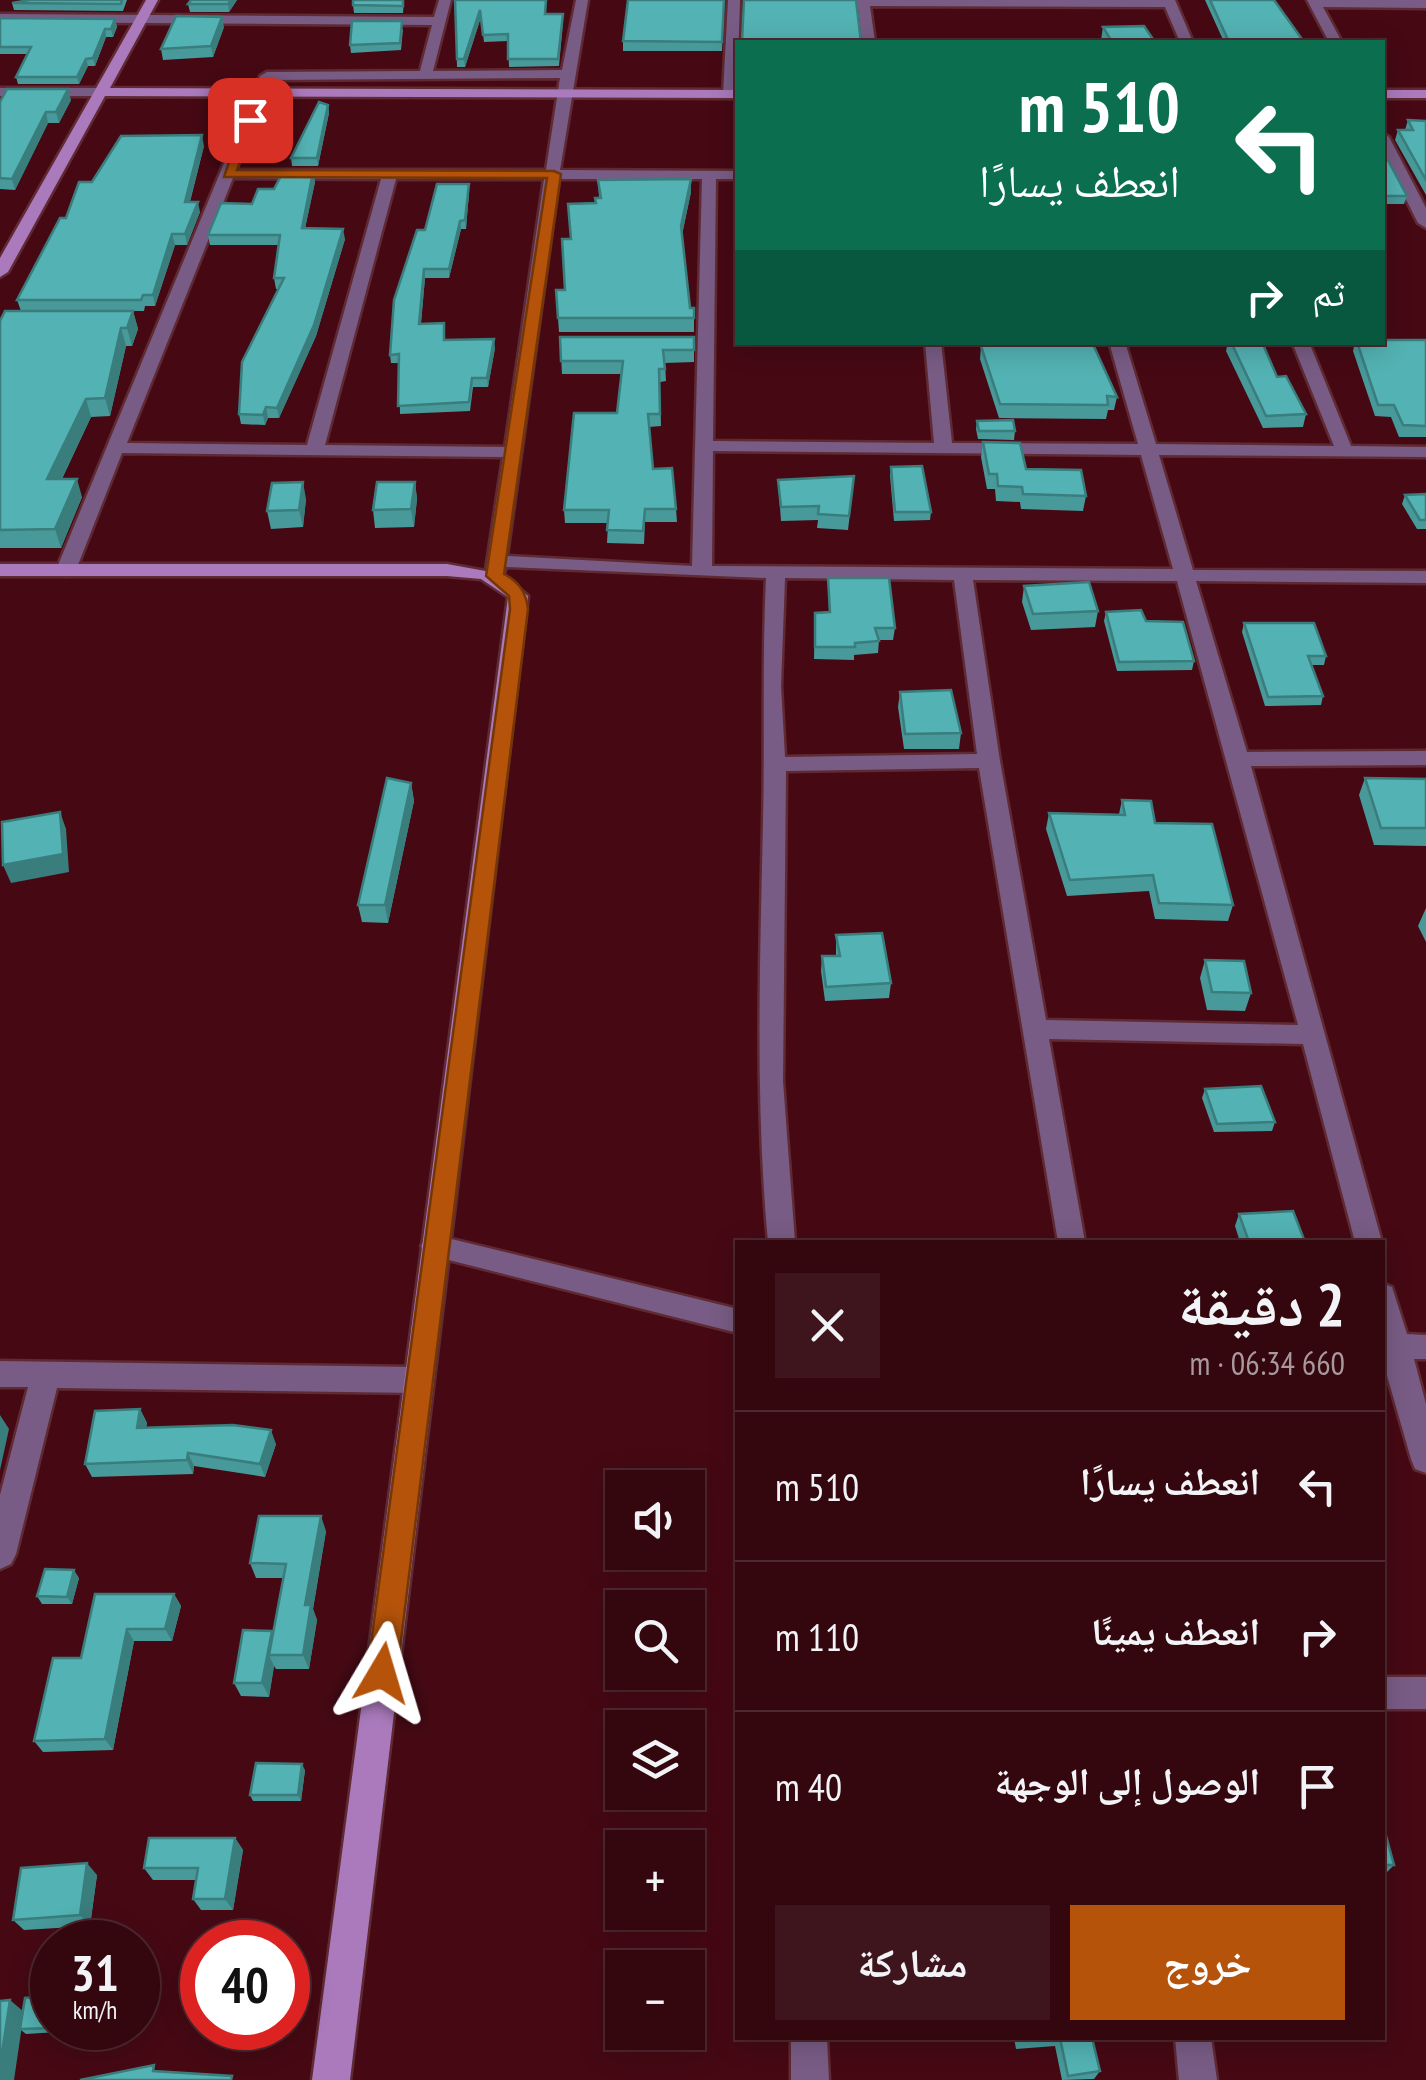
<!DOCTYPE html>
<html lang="ar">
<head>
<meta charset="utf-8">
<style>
  :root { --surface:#34070f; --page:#3f151d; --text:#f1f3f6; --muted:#a9999e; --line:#4e282f; --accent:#b45309 }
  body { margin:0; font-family:"PT Sans Narrow","Noto Naskh Arabic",sans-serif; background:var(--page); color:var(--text); direction:rtl; height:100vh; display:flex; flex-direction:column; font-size:38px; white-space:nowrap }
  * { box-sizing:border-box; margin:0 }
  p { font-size:32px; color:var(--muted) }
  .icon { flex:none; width:55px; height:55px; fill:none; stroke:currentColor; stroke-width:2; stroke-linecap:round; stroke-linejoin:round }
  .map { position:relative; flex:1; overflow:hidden; direction:ltr }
  .side { position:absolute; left:735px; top:1240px; width:650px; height:800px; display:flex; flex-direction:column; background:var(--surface); border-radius:0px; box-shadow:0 5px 25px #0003,0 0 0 2px var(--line); direction:rtl }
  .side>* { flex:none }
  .top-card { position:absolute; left:735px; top:40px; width:650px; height:305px; border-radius:0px; box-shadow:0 5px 25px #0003,0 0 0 2px var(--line); direction:rtl; background:#0b6e4f; color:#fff; overflow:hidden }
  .fabs { position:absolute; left:605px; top:1470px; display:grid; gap:20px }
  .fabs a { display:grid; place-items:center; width:100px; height:100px; border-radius:0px; background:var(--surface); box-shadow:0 5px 25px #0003,0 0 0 2px var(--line); font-size:50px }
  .speed { position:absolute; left:30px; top:1920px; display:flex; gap:20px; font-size:50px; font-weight:700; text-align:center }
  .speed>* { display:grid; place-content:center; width:130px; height:130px; border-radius:50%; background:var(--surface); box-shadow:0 5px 25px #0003,0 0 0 2px var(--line); line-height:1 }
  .speed small { font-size:25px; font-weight:400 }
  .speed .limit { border:15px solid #d22; background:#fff; color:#111 }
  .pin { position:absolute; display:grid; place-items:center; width:85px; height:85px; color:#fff; margin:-42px; border-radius:20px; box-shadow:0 5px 15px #0006 }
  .me { position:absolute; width:110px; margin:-55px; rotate:7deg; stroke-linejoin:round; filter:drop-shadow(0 0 8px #0008) }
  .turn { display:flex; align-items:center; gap:35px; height:210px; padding:0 40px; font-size:45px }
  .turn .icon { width:130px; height:130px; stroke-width:2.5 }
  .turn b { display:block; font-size:70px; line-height:85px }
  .then { display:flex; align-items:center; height:95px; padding:0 40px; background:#0003; gap:20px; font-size:38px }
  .round { display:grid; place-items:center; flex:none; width:105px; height:105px; border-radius:0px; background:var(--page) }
  .overview { display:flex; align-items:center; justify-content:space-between; height:170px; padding:0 40px }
  h1 { font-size:60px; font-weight:700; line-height:75px }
  .button { display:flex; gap:20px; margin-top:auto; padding:20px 40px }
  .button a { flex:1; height:115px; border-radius:0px; background:var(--accent); color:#fff; font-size:40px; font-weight:700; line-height:115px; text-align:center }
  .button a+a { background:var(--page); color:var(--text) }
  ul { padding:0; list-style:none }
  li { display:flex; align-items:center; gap:30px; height:150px; padding:0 40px; border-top:2px solid var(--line) }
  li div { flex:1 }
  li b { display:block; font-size:38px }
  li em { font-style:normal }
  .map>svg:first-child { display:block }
</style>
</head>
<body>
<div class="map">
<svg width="1426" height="2080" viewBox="0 0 1426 2080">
  <rect width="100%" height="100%" fill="#460914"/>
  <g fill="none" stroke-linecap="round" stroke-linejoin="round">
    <!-- street casing -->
    <g stroke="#5f2a33" stroke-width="5">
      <path id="street" d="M439,0H451L433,71L562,70L576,0H588L560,170L738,171V179H716L713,441L934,443L925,342H941L952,443L1138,444L1109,342H1125L1156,444L1334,446L1292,342H1309L1351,446L1426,447V457L1159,455L1193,570L1426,571V583L1196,581L1247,752L1426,751V765L1251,766L1382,1242H1355L1303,1044L1049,1039L1085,1242H1058L979,768L786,771L783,1081L795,1242H768C755,1102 760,963 763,823C765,741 762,660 766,578L506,567L502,580H488L485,576L503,457L122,453L76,570L66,576L59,574L56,570L260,76L267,72L420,71L432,25L0,22V14L434,17ZM560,78L546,170H236L272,80ZM233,178L381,179L307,445L127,443ZM396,179H544L505,447L325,445ZM559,179H702L692,566L507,556ZM713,451L1141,455L1173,569L712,566ZM785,578L954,580L977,754L785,757L781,686ZM973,580L1177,581L1298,1025L1046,1020L1000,761Z
        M728,0H740L737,94L730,98L723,94Z
        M857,0H1175L1193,42H1180L1165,7L870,6L875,42H862Z
        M1307,0H1426V8L1323,7L1342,42H1329Z
        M0,88H100L107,92L100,96H0Z
        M1382,133L1389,137L1426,208V228L1418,223L1382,152Z
        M435,1235L738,1309V1333L425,1254L421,1246L425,1238Z
        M1382,1283L1392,1287L1407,1334L1426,1335V1359H1414L1426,1404V1473L1415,1469L1411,1459L1382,1358Z
        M0,1361L418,1367L428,1371L433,1380L428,1389L418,1393L57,1388L16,1554L11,1564L0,1569V1495L28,1387H0Z
        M1382,1677H1426V1709H1382Z
        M791,2038H827L829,2080H791Z
        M1175,2038H1211L1217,2080H1179Z"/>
    </g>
    <!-- secondary casing -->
    <g stroke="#5f2a33" stroke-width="5">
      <path id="secondary" d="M146,0H158L110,88L738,90V98L105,96L8,272L0,277V258Z
        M1382,90H1426V98H1382Z
        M0,564H447L502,574L528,596L350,2080H312L508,597L481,579L447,576H0Z"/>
    </g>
    <!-- street -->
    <use href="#street" fill="#795c85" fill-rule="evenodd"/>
    <!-- secondary -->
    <use href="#secondary" fill="#aa7abc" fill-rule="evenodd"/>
  </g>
  <!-- wall -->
  <path fill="#47999a" d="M30,0H127L123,11L14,10L12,3Z
    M237,0L229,12H190L188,4Z
    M404,0L403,13H354L353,5Z
    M455,0L546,14L563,21L559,66L509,67L508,41L484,42L481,17L465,67H457Z
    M724,0L722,51H623V41Z
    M744,0L861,42H742Z
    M1205,0H1274L1304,42H1224Z
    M0,18L115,19L117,27L113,37H106L95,66H88L79,84H18L16,77L27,54H0Z
    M224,27L213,57L163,60L161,49Z
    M1103,27L1155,42H1102L1101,40Z
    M403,29L401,50L351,53L350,45Z
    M71,100L59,123H48L15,190L0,189V102Z
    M328,105L329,113L318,166H292L291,158Z
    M1408,120L1426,121V195L1395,140L1398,130H1405Z
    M204,146L190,202L200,212L187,245H175L155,306H145L144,311H133L138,329L132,346H126L110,416L91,417L62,479L82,497L61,548H0V321L21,311L17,300L66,218L92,182Z
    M1382,149L1407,196L1404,204H1382Z
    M313,172L315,182L305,228L345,239L316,336L279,418H268L265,425L241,424L239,414L279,289H276L274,278L279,245H210L208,235L274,189Z
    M598,180L691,192L682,235L690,308H694V332H559L556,290H565L570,239L599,198Z
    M469,192L466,229H461L449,278H425L421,324L445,340L495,348L488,387H473L470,411L400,414L399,363H391L390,355L425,230Z
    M560,337H694V362L665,363L666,381L660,382L661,426L649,427L653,469L676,509L677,522H645L644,544L607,543L608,523H565L564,510L617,413L621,374H562Z
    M1426,340V437H1399L1391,417L1375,416L1353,351L1355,342Z
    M983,342H1092L1117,397L1114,410H1108L1106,419L999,418L980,359L981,346H984Z
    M1228,342H1262L1277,377L1306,414L1303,427L1263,428L1226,351Z
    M977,421L1015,431L1014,440L978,439L976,429Z
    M983,442L1026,469L1086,496L1083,511L1021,509L1020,502L996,501L995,489H987L981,457Z
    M891,467L931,512L930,520L894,521L890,476Z
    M778,480L853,489L848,530L817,528L818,520L781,521Z
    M415,482L417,499L414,527L375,528L373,510Z
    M1426,494V529H1417L1402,504L1405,495Z
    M306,499L303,527L271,529L267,511Z
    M828,578L895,628L893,640H879L878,653L854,655V660L814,659L815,613L829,612Z
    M1024,586L1098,611L1095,627L1031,630L1022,602Z
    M1106,612L1146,621L1194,661L1192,670L1117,671L1104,621Z
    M1244,623L1326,656L1324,665H1311L1323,696L1321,705L1265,706L1242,632Z
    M900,692L961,733L959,749H904L898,707Z
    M1365,778L1426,779V846L1374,845L1359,795Z
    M411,783L414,801L388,923L362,922L358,905Z
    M1122,800L1233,905L1228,921L1155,919L1149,891L1067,896L1046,829L1049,813L1119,814Z
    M1426,908V942L1418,926Z
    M836,935L891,983L889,998L825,1001L821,971L822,956H836Z
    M1205,960L1251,993L1245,1011L1207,1010L1200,978Z
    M1205,1089L1275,1122L1272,1131L1214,1132L1202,1098Z
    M1239,1214L1305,1242H1240L1235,1226Z
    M140,1409L147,1423L146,1428L276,1444L265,1477L194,1466L193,1474L92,1477L85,1464Z
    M326,1531L313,1609L317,1620L309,1669H276L274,1666L269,1697L241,1696L234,1683L273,1634L283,1578H256L250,1563Z
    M79,1578L72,1604H42L37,1596Z
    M174,1594L181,1606L172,1641H134L113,1750L43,1752L34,1741L81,1658Z
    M305,1770L301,1801H253L250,1795Z
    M1382,1821L1394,1865L1385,1874H1382Z
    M235,1838L243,1850L233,1910H201L193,1899L196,1880H153L144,1868Z
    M97,1875L90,1926L24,1930L13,1920Z
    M25,1998L58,2032L26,2034L21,2030Z
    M1014,2038H1088L1100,2071L1094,2079L1062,2080L1055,2046L1016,2049Z"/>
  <!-- shaded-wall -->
  <path fill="#3a7d7d" d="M231,0H237L229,12L228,4Z
    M480,10L481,17L465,67L464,59Z
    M222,17L224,27L213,57L211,46Z
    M115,19L117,27L113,37L111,29Z
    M105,29L106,37L95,66L93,58Z
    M86,59L88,66L79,84L77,77Z
    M68,89L71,100L59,123L56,112Z
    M328,105L329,113L318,166L317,158Z
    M46,112L48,123L15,190L12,179Z
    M202,135L204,146L187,212L185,202Z
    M313,172L315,182L303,238L302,228Z
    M691,179V192L681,239V226Z
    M469,184V192L466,229L465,220Z
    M198,202L200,212L187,245L185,234Z
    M460,221L461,229L449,278V269Z
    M343,229L345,239L316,336L279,418L277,408Z
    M172,234L175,245L155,306L153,295Z
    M424,269L425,278L420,332L419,324Z
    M133,311L138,329L132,346L127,328Z
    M121,328L126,346L110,416L105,398Z
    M494,339L495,348L488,387L487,378Z
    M86,399L91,417L53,497L47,479Z
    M266,407L268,418L265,425L263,415Z
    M77,479L82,497L61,548L55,529Z
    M303,482L306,499L303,527L299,510Z
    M415,482L417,499L414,527L411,509Z
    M411,783L414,801L388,923L385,905Z
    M60,812L66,829L69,872L11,883L3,865Z
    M140,1409L147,1423L144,1442L137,1428Z
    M0,1415L9,1429L0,1470Z
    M271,1430L276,1444L265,1477L260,1464Z
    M188,1453L194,1466L193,1474L187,1460Z
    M321,1516L326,1531L313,1609L317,1620L309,1669L303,1655L305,1605Z
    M74,1570L79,1578L72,1604L67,1597Z
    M174,1594L181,1606L172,1641L165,1629Z
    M127,1629L134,1641L113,1750L105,1739Z
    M272,1631L278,1645L269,1655L274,1666L269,1697L262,1683Z
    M302,1764L305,1770L301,1801L298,1795Z
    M235,1838L243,1850L233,1910L225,1899Z
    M87,1863L97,1875L90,1926L80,1915Z
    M10,2000L24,2012L14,2080H0V2066Z"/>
  <!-- building -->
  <path fill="#53b2b3" stroke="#3a7d7d" stroke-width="2.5" d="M30,0H122L121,4L12,3Z
    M191,0H231L228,4H188Z
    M353,0H403V6L353,5Z
    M455,0H546L545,14H563L558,59H508V34L483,35L480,10L464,59H457Z
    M628,0H724L722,42L623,41Z
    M744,0H856L861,42L742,41Z
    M1210,0H1274L1304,42H1229Z
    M176,16L222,17L211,46L161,49Z
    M0,18L115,19L111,29H105L93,58L86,59L77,77H16L31,47H0Z
    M352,21H402L400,43L350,45Z
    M1144,26L1155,42H1112L1103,27Z
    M7,89H68L56,112H46L12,179L0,178V102Z
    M319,102L328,105L317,158H291Z
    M1408,120L1426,121V180L1398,130H1413Z
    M202,135L185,202H198L185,234H172L153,295H143L141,300H17L60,218H66L79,182H92L121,136Z
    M1382,149L1407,196H1382Z
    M283,172H313L302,228L343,229L314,325L277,408L266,407L263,415L239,414L242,362L284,278H274L280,235H208L221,203L252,204L258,189H274Z
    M691,179L681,226L690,308H694V318H558L556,290H565L562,239H571L568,204L596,203L595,198H601L598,180Z
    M437,184H469L465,220L460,221L449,269H424L419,324L444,323V340L494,339L487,378H472L469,402L398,406L399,354L390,355L394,300L417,230H425Z
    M5,311H133L127,328H121L105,398L86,399L47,479H77L55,529L0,530V321Z
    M560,337H694V350H663L665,369H659L660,414H648L653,469L672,468L676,509H645L643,531L607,530L609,510H564L574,413H617L623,361H561Z
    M1382,340H1426V426L1403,425L1394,405H1378L1357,342H1382Z
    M989,342H1092L1117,397L1107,396L1108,405L1000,404L981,346L990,345Z
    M1231,342H1262L1277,377L1286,376L1306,414L1266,416Z
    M1013,420L1015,431H979L977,421Z
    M983,442L1020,443L1026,469L1081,470L1086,496L1023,494L1022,487L998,486L997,474H989Z
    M922,466L931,512H895L891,467Z
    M854,476L849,516L818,514L819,506L781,507L778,480Z
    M303,482L299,510L267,511L272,483Z
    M377,482H415L411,509L373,510Z
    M1426,494V520H1420L1405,495Z
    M828,578H889L895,628H875L879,641L855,643V647H815V613L830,612Z
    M1089,582L1098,611L1033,614L1024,586Z
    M1141,610L1146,621L1183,622L1194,661L1119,662L1106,612Z
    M1244,623H1314L1326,656H1308L1323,696L1268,697Z
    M951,690L961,733L905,734L900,692Z
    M387,778L411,783L385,905H358Z
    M1365,778L1426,779V828H1381Z
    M1122,800L1151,801L1155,823L1212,824L1233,905L1159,903L1153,875L1070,880L1049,813L1125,815Z
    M60,812L63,854L3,865L2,822Z
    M882,933L891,983L826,987L822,956H840L836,935Z
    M1205,960L1244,961L1251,993L1212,992Z
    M1261,1086L1275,1122L1217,1124L1205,1089Z
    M1293,1211L1305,1242H1249L1239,1214Z
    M140,1409L137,1428L233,1425L271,1430L260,1464L188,1453L187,1460L85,1464L95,1411Z
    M259,1516H321L305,1605H311L303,1655H269L286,1564L250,1563Z
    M45,1569L74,1570L67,1597L37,1596Z
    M95,1594H174L165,1629H127L105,1739L34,1741L53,1658H81Z
    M243,1630L272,1631L262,1683H234Z
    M256,1763L302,1764L298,1795H250Z
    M1382,1821L1394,1865H1382Z
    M149,1838H235L225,1899H193L198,1868H144Z
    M87,1863L80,1915L13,1920L21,1868Z
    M52,1996V2028L20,2029L25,1998Z
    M10,2000L0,2066V2001Z
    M1020,2038H1092L1100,2071L1068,2076L1060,2038L1021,2041Z
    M154,2065L153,2071L232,2076L231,2080H80Z"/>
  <!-- route -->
  <path fill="#b45309" stroke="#753606" stroke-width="2.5" d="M250,116L256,120L237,170L554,171L561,174L504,574C519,582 526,592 528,609L397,1673L392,1683L382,1688L372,1683L367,1673L510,609L509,596L486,576L547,178L224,177L243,120Z"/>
</svg>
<div class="fabs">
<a><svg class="icon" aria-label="sound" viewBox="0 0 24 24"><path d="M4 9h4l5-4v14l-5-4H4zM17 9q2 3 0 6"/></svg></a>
<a><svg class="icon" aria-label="search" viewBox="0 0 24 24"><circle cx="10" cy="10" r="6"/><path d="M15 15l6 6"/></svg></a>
<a><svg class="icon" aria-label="layers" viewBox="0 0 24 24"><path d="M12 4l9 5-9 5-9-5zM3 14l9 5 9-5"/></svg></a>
<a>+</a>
<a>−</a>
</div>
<div class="speed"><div>31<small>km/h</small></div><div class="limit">40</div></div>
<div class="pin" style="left:250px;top:120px;background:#d93025"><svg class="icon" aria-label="arrive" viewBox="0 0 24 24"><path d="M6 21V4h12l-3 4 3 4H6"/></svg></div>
<svg class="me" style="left:382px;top:1673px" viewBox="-20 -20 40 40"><path d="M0-17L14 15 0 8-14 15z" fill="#b45309" stroke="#fff" stroke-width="4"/></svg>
<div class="top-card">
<div class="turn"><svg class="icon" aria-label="left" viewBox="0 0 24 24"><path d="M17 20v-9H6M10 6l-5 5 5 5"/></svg><div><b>510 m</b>انعطف يسارًا</div></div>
<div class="then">ثم<svg class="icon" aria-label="right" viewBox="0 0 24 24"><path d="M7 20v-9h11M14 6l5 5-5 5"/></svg></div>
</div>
<section class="side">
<div class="overview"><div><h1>2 دقيقة</h1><p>660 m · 06:34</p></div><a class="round"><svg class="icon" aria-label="close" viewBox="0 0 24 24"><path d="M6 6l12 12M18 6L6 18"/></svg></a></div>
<ul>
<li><svg class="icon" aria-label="left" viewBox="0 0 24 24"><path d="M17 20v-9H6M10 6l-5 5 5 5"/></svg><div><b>انعطف يسارًا</b></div><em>510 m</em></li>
<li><svg class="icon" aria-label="right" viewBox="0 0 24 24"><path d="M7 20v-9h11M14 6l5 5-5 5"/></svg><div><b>انعطف يمينًا</b></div><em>110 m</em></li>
<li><svg class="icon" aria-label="arrive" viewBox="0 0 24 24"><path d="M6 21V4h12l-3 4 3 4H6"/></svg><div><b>الوصول إلى الوجهة</b></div><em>40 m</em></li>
</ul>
<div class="button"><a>خروج</a><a>مشاركة</a></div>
</section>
</div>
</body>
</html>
